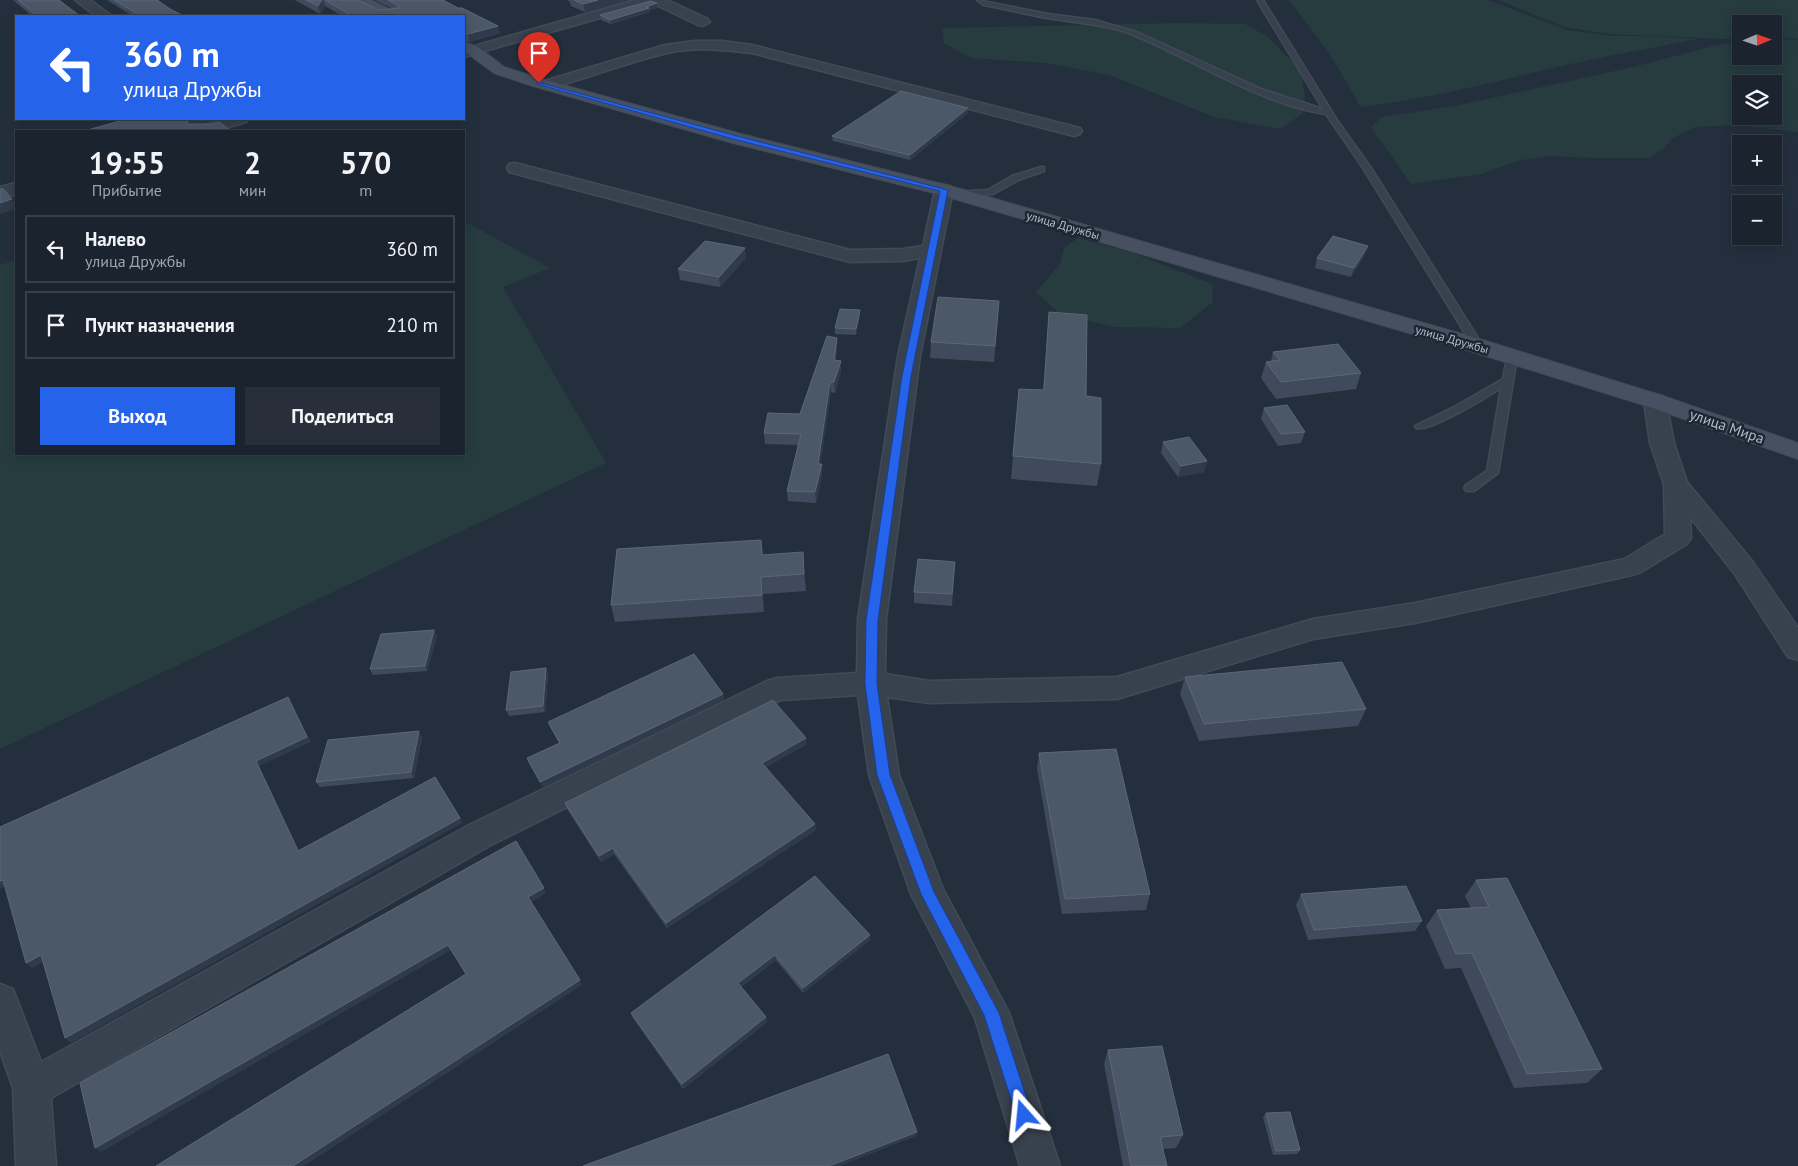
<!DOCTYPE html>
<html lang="ru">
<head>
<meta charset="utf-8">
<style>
  :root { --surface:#1b232e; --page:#282f3a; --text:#f1f3f6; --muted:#a0a4aa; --line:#39404a; --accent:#2563eb }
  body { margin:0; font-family:"PT Sans",sans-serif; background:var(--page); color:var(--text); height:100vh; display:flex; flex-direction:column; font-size:19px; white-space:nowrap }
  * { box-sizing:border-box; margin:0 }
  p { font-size:16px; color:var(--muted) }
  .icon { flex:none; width:28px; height:28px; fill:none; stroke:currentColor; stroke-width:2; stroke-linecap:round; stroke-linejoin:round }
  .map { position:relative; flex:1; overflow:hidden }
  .details { position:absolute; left:15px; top:130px; width:450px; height:325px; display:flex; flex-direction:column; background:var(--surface); border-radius:0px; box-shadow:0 2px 12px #0003,0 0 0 1px var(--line) }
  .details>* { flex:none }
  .top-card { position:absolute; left:15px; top:15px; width:450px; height:105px; border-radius:0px; box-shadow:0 2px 12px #0003,0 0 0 1px var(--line); background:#2563eb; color:#fff; overflow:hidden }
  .needle { width:32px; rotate:88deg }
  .fabs { position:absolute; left:1732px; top:15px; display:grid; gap:10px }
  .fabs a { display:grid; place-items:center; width:50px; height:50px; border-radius:0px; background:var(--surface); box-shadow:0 2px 12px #0003,0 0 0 1px var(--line); font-size:25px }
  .pin { position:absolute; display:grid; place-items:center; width:42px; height:42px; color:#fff; margin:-51px -21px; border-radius:50% 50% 50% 0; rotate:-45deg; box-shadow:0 0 5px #0007 }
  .pin .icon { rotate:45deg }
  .me { position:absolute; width:55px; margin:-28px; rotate:342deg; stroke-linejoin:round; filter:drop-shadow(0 0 4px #0008) }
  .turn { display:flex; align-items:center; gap:18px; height:105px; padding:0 25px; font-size:22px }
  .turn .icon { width:65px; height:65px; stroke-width:2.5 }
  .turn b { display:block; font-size:35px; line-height:42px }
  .eta { display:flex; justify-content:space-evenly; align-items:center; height:85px; text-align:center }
  .eta b { font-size:30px; font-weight:800; line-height:35px }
  .button { display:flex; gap:10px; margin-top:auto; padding:10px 25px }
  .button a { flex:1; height:58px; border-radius:0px; background:var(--accent); color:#fff; font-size:20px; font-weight:800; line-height:58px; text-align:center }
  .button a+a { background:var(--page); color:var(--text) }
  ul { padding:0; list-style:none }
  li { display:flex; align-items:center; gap:15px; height:68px; margin:0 10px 8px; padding:0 15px; border:2px solid var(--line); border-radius:0px }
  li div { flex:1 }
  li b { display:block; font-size:19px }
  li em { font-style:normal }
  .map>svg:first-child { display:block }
</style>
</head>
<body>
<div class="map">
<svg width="1798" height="1166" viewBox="0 0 1798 1166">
  <rect width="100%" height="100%" fill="#242f3e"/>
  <!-- green -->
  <path fill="#263c3f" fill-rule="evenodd" d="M1289,0H1488L1568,30L1613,36H1651L1697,39C1643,50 1589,59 1536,72C1478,86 1420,100 1360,107C1341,68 1315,33 1289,0Z
    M1498,0H1798V39L1774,37V24H1741V37L1727,39L1609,34L1564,27Z
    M1179,23L1245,24L1268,37L1301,71L1305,97L1303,113L1281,129L1214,117L1109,75L1046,63L971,58L944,43L942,28Z
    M1774,39L1798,40V132L1734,125L1695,127L1673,138L1663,149L1649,158H1593L1548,156L1516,161L1482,174L1411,184L1371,127L1382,117L1460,105L1633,67L1718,45L1741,41V56H1774ZM1741,84H1774V116H1741Z
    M464,221L550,268L503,287L606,463L0,749V265L16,260V454H464Z
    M1078,238L1133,253L1212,284L1213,302L1180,328L1115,327L1060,314L1036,292L1060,264L1064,248Z"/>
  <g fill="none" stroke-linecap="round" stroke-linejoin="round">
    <!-- lane casing -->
    <g stroke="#414a57" stroke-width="3">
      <path id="lane" d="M977,0L1048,14L1095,20L1139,33L1261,89L1323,109L1257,0H1263L1337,120L1371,168L1483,346L1478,349L1473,346L1363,168L1326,114C1263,105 1195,61 1136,36C1108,24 1077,23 1047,18C1026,14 1005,9 984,5Z
        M1041,167H1044V171L1018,180L993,194L955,196L951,194L955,192L988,190L1012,176Z
        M1512,354L1517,357L1498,473L1474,491H1466L1464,488L1466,485L1487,471L1501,388C1487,397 1430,432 1416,428L1415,426L1456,406L1503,379L1507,357Z"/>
    </g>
    <!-- street casing -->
    <g stroke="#414a57" stroke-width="3">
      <path id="street" d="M75,0H90L112,16H96Z
        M635,0H667L708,19L710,22L703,26L698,25L652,3L464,57V49Z
        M695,41H722L752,45L1080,128L1082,131L1080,134L1074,136L752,53C725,50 698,47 672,52C629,61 588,79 546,89L541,88L539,85L541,82L665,45Z
        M224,119H248L246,122L216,131H192L194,128Z
        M515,163L850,250L903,249L923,246L935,190L938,186L944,185L950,186L953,190L920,356L886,619L885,674L929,681L1117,677L1313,619L1415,603L1625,559L1665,534L1664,484L1650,443L1644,401L1647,396L1655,394L1663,396L1666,401L1674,443L1687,482L1752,561L1798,628V660L1788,657L1734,573L1690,517L1691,538L1687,544L1641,572L1632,575L1415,623L1313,639L1117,699L929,703L887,697L899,775L943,889L1009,1013L1060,1166H1020L975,1018L911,894L869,775L858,695L781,700L491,845L51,1098L56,1166H16L13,1088L0,1051V984L13,989L41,1062L469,825L767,681L777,678L857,673L858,619L898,356L920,258L903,261L850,262L509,172L507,168L509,164Z
        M16,183V194L0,198V187Z"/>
    </g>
    <!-- secondary casing -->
    <g stroke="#414a57" stroke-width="2">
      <path id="secondary" d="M353,0H371L397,13L399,16H382L355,3Z
        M464,42L478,47L504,67L545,80L741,134L950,186L1486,341L1663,396L1798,443V459L1647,406L1470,351L938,194L729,142L533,86L494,73L464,51Z"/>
    </g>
    <!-- lane -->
    <use href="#lane" fill="#38414e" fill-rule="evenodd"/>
    <!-- street -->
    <use href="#street" fill="#38414e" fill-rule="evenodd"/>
    <!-- secondary -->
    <use href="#secondary" fill="#465061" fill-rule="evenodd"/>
  </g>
  <!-- wall -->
  <path fill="#3f4b5c" d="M13,0H59L80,16H32Z
    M107,0H157L170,9L184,16H133Z
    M295,0H358L379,10L393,9L375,0H443L500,33L470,42L464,41V16H342L325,6L320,14Z
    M567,0H628L585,12L571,6L570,2Z
    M657,3V8L650,10V12L611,24L601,20L600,15Z
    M968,108V113L910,160L833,141L832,136Z
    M1365,255L1351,277L1315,268L1317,258Z
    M746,258L720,287L680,280L678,269Z
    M999,301L994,362L930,358L931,342Z
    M1049,312L1086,396L1101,464L1097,486L1011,479L1019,389L1043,390Z
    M860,315L856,335L835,334V328Z
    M837,338V348L836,360L841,371L835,393L831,392L820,464L822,475L816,503L788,501L787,491L798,445L765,444L764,433L800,414Z
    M1273,352L1361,373L1356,389L1276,399L1261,378L1266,362L1271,361Z
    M1264,408L1305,432L1301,443L1278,446L1261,419Z
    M1163,442L1207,461L1204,472L1178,477L1161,453Z
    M761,540L763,555L804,569L806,591L763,594L764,612L615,622L611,605Z
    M955,562L952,606L914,603V592Z
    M437,636L427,671L373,675L370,669Z
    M546,668L548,674L545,712L509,716L506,710Z
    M1185,677L1366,709L1358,726L1199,741L1180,694Z
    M723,694L724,700L543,787L529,763L527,758L559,743L550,727L548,722Z
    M422,737L414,778L320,787L316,782Z
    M807,744L766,767L816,830L667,928L614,854L601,862L567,809L565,803Z
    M1039,753L1150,894L1146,910L1062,914L1037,769Z
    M815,876L870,940L803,993L776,960L741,987L766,1017L767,1022L683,1089L633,1018L631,1013Z
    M1476,880L1602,1069L1587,1083L1514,1088L1461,968L1445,969L1426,926L1437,910L1471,908L1465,896Z
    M1301,894L1422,921L1415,931L1308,940L1296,905Z
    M1108,1050L1183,1135L1176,1148L1163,1149L1167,1166H1123L1104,1064Z
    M1266,1113L1300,1150L1297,1154L1273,1155L1263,1117Z"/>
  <!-- shaded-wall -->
  <path fill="#2f3b4b" d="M322,0H323L325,6L320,14L318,6Z
    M598,0H628L585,12L583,4Z
    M657,3V8L650,10V12L611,24L610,20Z
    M498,26L500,33L470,42L468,34Z
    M464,61L466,69L464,70Z
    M968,108V113L910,160V155Z
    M189,119H209L210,121L193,126L187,124Z
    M298,119H308L299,122Z
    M12,199L16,206V209L0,214V203Z
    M1368,246L1365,255L1351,277L1354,268Z
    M745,248L746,258L720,287L719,277Z
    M860,310V315L856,335V329Z
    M837,338V348L834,370V360Z
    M841,361V371L835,393L834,382Z
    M830,382L831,392L819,474L818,464Z
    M1207,461L1204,472L1178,477L1181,466Z
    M822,464V475L816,503L815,492Z
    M761,577L763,594L764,612L762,595Z
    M434,630L437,636L427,671L425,666Z
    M546,668L548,674L545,712L543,706Z
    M723,694L724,700L543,787L540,782Z
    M288,697L311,742L259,766L302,856L298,851L256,761Z
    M419,731L422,737L414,778L411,772Z
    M806,738L807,744L763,769L762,763Z
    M460,818L462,823L71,1043L65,1038Z
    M815,824L816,830L667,928L666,923Z
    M613,848L614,854L601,862L599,856Z
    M3,880L8,885L0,889V881Z
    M544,888L546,893L530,903L528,897Z
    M870,935V940L803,993V988Z
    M448,945L451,950L101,1152L95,1148Z
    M41,955L47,960L32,968L26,963Z
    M775,955L776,960L739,988L738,983Z
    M580,980L582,985L304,1166H293Z
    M766,1017L767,1022L683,1089L682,1084Z
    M917,1132L916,1136L840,1166H829Z"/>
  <!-- building -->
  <path fill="#4b5868" stroke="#5c6777" d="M18,0H59L80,16H45L43,14L37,16Z
    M114,0H157L170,9L184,16H141Z
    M306,0H322L318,6Z
    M325,0H358L379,10L399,8L396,4L388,0H443L458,8H462L498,26L468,34L464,33V16H352Z
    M574,0H598L583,4Z
    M651,1L657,3L646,7L649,8L610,20L600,15Z
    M901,91L968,108L910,155L832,136Z
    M127,119H189L187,124H212L219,122L231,131H93L91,129Z
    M0,189H3L12,199L0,203Z
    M1333,236L1368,246L1354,268L1317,258Z
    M705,241L745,248L719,277L678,269Z
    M938,297L999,301L995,346L931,342Z
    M840,309L860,310L856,329L835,328Z
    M1049,312L1087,315L1086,396L1101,398V464L1013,456L1019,389L1044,390Z
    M827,336L837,338L834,360L841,361L834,382H830L818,464H822L815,492L787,491L801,434L764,433L768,413L800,414Z
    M1338,344L1361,373L1281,382L1266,362L1280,360L1273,352Z
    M1287,405L1305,432L1281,434L1264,408Z
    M1189,437L1207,461L1181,466L1163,442Z
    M761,540L762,555L803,552L804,574L761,577L762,595L611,605L617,549Z
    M918,559L955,562L952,594L914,592Z
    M434,630L425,666L370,669L381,634Z
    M694,654L723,694L540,782L527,758L560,743L548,722Z
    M1342,662L1366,709L1204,724L1185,677Z
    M546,668L543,706L506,710L511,672Z
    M288,697L307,737L256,761L298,851L435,777L460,818L65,1038L41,955L26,963L3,880L0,881V827Z
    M773,700L806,738L762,763L815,824L666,923L613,848L599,856L565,803Z
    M419,731L411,772L316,782L328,740Z
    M1116,749L1150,894L1065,899L1039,753Z
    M516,841L544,888L528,897L580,980L293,1166H156L466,974L448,945L95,1148L80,1083Z
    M815,876L870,935L803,988L775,955L738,983L766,1017L682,1084L631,1013Z
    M1507,878L1602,1069L1527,1074L1472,953L1456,954L1437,910L1489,907L1476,880Z
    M1406,886L1422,921L1314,930L1301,894Z
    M1162,1046L1183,1135L1160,1137L1167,1166H1131L1108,1050Z
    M888,1054L917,1132L829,1166H583Z
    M1290,1112L1300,1150L1276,1151L1266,1113Z"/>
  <!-- route -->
  <path fill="#2563eb" stroke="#184099" d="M537,82L737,136L948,190L911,376L878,620L877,684L890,775L934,892L999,1013L1032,1115L1029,1121L1024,1123L1018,1121L984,1015L921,894L877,775L865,684L866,620L902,376L940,191L733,139L537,84Z"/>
  <g text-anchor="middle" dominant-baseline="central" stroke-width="5" stroke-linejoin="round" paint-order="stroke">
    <!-- far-street labels -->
    <g font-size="12" fill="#b4bcc9" stroke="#1d2633">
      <text transform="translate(1063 225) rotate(16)">улица Дружбы</text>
      <text transform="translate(1452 339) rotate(16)">улица Дружбы</text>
    </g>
    <!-- street labels -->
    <g font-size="15" fill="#b4bcc9" stroke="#1d2633">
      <text transform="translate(1727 426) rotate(19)">улица Мира</text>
    </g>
  </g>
</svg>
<div class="fabs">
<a><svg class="needle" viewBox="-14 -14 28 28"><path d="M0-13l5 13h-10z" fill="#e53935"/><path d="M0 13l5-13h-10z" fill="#a0a4aa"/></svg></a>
<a><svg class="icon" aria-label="layers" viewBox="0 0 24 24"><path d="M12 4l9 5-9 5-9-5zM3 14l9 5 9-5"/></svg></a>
<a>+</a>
<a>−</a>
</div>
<div class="pin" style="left:539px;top:83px;background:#d93025"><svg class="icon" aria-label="arrive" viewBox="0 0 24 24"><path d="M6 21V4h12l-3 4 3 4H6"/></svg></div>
<svg class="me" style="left:1024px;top:1115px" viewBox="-20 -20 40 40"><path d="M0-17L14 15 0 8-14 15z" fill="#2563eb" stroke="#fff" stroke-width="4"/></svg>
<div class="top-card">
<div class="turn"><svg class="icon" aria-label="left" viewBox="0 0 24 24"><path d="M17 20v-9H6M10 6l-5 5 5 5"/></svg><div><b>360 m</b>улица Дружбы</div></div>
</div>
<section class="details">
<div class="eta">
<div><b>19:55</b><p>Прибытие</p></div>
<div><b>2</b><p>мин</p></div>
<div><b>570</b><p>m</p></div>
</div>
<ul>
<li><svg class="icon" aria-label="left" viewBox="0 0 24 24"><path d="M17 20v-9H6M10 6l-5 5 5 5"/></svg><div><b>Налево</b><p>улица Дружбы</p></div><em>360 m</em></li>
<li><svg class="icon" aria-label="arrive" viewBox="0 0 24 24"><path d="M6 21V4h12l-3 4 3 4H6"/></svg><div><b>Пункт назначения</b></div><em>210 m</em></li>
</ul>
<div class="button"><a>Выход</a><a>Поделиться</a></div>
</section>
</div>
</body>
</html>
